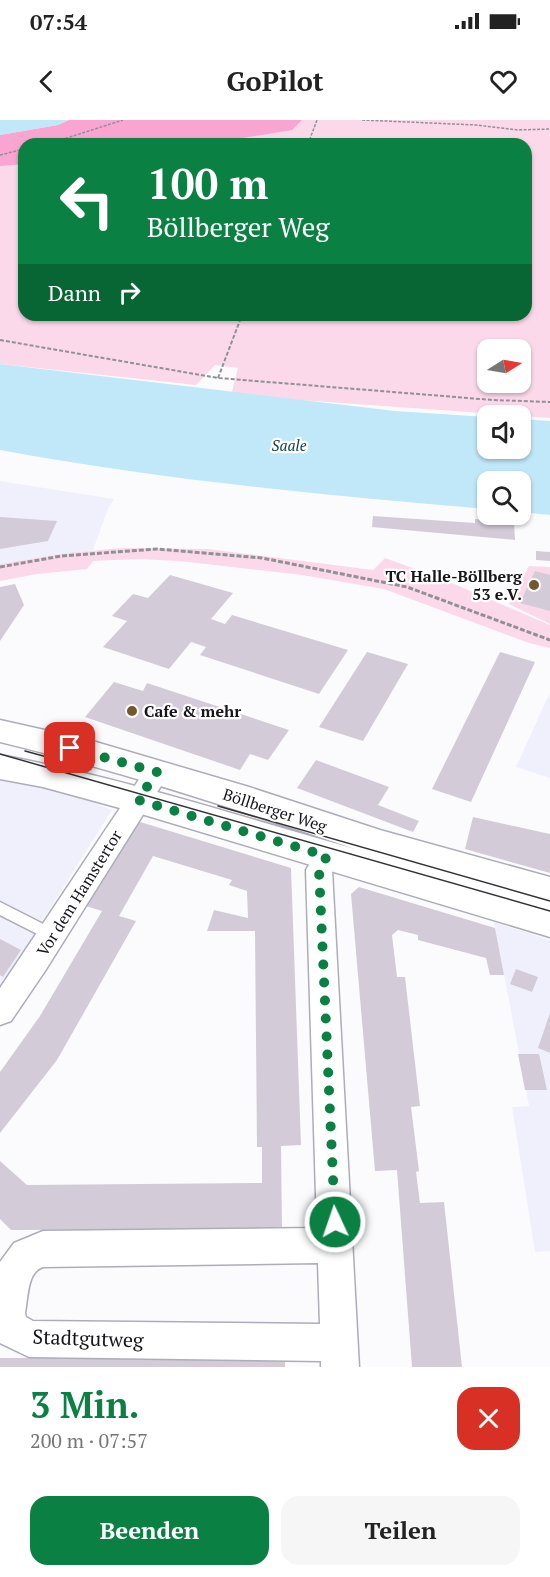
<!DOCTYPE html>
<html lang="de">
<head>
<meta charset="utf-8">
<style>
  :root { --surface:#fff; --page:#f6f6f6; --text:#222; --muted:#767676; --accent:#0b8043 }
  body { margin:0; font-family:"PT Serif",serif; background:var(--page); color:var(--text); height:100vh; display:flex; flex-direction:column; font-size:22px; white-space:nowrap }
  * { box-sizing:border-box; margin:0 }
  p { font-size:20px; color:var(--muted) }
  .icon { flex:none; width:33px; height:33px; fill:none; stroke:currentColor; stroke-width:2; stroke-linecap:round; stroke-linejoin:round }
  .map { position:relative; height:1247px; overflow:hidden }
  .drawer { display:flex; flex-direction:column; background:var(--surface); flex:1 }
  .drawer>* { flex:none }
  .hud { position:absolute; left:18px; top:18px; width:514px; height:183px; border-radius:18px; box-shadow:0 2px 4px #0004; background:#0b8043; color:#fff; overflow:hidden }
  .needle { width:39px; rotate:79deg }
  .controls { position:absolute; left:477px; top:219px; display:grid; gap:12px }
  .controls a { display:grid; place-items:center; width:54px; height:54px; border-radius:12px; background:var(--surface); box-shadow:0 2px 4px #0004; font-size:30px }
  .pin { position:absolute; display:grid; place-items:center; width:51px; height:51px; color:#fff; margin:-26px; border-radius:12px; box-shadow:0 3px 9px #0006 }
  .me { position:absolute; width:66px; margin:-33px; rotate:357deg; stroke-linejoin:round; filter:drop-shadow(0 0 4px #0008) }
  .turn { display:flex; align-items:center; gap:21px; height:126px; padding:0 30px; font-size:27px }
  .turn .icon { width:78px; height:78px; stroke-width:2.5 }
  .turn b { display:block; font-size:42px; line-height:51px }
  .then { display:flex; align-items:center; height:57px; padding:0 30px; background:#0003; gap:12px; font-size:22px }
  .round { display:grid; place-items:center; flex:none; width:63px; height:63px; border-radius:18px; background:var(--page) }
  .head { display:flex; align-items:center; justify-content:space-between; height:102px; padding:0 30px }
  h1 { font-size:36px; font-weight:700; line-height:45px; color:var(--accent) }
  .primary-button { display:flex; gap:12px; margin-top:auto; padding:12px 30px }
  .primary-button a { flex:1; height:69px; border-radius:18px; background:var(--accent); color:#fff; font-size:24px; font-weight:700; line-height:69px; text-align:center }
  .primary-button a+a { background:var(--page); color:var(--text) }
  .status { display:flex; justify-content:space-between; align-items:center; height:42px; padding:0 30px; background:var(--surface); direction:ltr }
  .status svg { height:16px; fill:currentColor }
  header { display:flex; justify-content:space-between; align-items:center; height:78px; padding:0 30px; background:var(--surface); font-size:27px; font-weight:700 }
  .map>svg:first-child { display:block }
</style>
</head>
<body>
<div class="status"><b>07:54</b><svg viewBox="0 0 49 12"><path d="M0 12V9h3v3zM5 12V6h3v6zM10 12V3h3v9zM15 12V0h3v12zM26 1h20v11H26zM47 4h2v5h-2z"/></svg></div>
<header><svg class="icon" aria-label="back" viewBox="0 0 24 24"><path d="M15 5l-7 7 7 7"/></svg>GoPilot<svg class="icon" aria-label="heart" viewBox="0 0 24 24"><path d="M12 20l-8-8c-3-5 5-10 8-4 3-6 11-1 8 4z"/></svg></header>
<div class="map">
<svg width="550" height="1247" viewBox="0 0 550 1247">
  <rect width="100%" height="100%" fill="#fbfbfe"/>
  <!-- built -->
  <path fill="#f0f0fd" d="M0,361L114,379L108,389L93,430L0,444Z
    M550,572V658L516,647Z
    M0,659L73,674L112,690L0,868Z
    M494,802L550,820V1131L535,1132L512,987L529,986Z"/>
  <!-- green -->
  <path fill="#fcd9ea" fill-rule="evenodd" d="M0,0H550V298L231,275L238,248L215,245L196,265L0,244ZM24,24H526V195H24ZM488,230H520V262H488Z
    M122,428L208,429L373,450L385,438L440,458L550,505V528L529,523L384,469L302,455L179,441L139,439L93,441L87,449L37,454L0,461V444L68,433Z
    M529,446L550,447V504L509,484Z"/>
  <!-- forest -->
  <path fill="#faa4d2" d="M69,0H302L292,10L206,24H24V44L0,46V15L58,5Z"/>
  <!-- water -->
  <path fill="#c1e8f8" d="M0,0H67L58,5L0,15Z
    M0,244L395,291L487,297L488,328H520L521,299L550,301V395L521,392L520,362H488L487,389C325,375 161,360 0,330Z"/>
  <!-- building -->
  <path fill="#d3cbd7" d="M373,396L475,403V399L514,402L515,420L372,407Z
    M0,397L57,401L48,421L0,429Z
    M536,431L550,432V441L536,440Z
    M535,451L550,455V491L520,483Z
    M170,455L233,473L211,499L225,504L232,495L348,530L319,574L200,535L206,527L191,522L169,549L103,527L127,501L112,496L133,474L148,478Z
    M15,464L24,485L0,521V467Z
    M367,532L408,544L363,621L319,607Z
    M500,532L535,542L471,682L432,669Z
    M114,562L143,571L147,563L289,610L268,640L250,634L240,650L85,597Z
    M316,640L389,667L378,685L419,701L413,712L297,668Z
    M473,697L550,714V753L465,729Z
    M137,701L291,748L301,1025L281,1026L282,1109L11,1110L0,1099V1041L27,1065L262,1063V1027H257L255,811H207L214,790L248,798L247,771L229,765L232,760L153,736L119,796L136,801L57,940L0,1013V952L40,896L102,791L86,786Z
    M359,767L495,808L504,855H490L486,838L418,820V815L398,810L392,815L397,857H405L420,986L411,987L419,1051L416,1052L420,1083L444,1082L462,1247H412L397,1050L375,1051L351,774Z
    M0,819L21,830L3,857L0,855Z
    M516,849L538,857L532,872L510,864Z
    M550,893V933L538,928Z
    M518,934H539L547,970H525Z
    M285,1237V1247H0V1238Z"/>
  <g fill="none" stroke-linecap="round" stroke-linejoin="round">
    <!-- lane casing -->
    <g stroke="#adadba" stroke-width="3">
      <path id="lane" d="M0,782L57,811L59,815L57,819L52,821L47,819L0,795Z"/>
    </g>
    <!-- street casing -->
    <g stroke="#adadba" stroke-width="3">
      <path id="street" d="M157,643L166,646L169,652L166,658L45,851L11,901L0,905V868L148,646Z
        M327,726L336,729L340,736L332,750L359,1247H321V1241L29,1237L0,1223V1142L14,1123L43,1111L317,1108L306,750L318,729ZM318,1143L320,1204L33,1201L26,1197L25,1193C28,1178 27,1152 43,1147Z"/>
    </g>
    <!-- secondary casing -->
    <g stroke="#adadba" stroke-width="3">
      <path id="secondary" d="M0,600L89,620L249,667L380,710L550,757V817L138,693L43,667L0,659V635C120,657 238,696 355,729C238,690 121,651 0,622Z"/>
    </g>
    <!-- path-far2 -->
    <path stroke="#919195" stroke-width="1.5" stroke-dasharray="3 1.5" stroke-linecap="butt" d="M362,0L476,5L518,10L550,9
      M48,24L123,0
      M308,24L317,0
      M0,35L24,29"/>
    <!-- path-far1 -->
    <path stroke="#919195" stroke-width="2" stroke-dasharray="4 2" stroke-linecap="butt" d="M0,220L218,258L493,280L550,282
      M218,258L242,195"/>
    <!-- path -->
    <path stroke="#919195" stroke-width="3" stroke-dasharray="5 2" stroke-linecap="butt" d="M0,447L61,436L157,429L262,438L407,467L550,520"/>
    <!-- lane -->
    <use href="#lane" fill="#fff" fill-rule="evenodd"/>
    <!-- street -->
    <use href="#street" fill="#fff" fill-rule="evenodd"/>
    <!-- secondary -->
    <use href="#secondary" fill="#fff" fill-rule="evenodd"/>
    <!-- tram -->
    <path stroke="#333337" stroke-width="1.5" d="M25,631L80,646
      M0,634L550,791
      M218,686L550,781"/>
  </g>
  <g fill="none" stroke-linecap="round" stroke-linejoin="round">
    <!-- route -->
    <path stroke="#0b8043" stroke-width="10" stroke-dasharray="0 18" d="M70,628L157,652L138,680L327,736L319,750L335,1102"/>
  </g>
  <!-- markers -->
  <g fill="#73582b" stroke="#fff" stroke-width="2">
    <circle cx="534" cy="465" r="6"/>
    <circle cx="132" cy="591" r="6"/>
  </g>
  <g text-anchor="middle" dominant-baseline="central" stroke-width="4.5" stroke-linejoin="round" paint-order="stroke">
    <!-- far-water labels -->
    <g font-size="15" font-style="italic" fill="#083d4d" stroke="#fff">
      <text x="289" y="325">Saale</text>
    </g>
    <!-- poi labels -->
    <g font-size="16" font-weight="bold" fill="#15151a" stroke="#fff" text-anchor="end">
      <text x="522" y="456">TC Halle-Böllberg<tspan x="522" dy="18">53 e.V.</tspan></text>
      <text x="144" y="591" text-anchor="start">Cafe &amp; mehr</text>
    </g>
    <!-- street labels -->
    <g font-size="16" fill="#15151a" stroke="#fff">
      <text transform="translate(275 690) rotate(18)">Böllberger Weg</text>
      <text transform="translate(79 773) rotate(-58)">Vor dem Hamstertor</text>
    </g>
    <!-- near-street labels -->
    <g font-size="20" fill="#15151a" stroke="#fff">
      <text transform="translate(88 1218) rotate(2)">Stadtgutweg</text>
    </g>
  </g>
</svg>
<div class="controls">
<a><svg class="needle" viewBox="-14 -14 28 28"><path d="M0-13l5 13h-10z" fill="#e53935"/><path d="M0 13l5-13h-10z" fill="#767676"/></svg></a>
<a><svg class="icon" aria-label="sound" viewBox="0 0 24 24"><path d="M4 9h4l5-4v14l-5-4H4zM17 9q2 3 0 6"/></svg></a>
<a><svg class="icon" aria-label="search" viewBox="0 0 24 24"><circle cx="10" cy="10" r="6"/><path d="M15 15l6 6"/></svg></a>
</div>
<div class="pin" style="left:70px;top:628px;background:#d93025"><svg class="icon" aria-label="arrive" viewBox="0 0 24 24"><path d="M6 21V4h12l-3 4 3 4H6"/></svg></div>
<svg class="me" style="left:335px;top:1102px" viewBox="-20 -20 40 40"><circle r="17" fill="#0b8043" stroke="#fff" stroke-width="3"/><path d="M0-11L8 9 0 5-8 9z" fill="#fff"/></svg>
<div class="hud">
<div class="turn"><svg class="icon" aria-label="left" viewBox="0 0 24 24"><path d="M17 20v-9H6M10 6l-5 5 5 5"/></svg><div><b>100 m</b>Böllberger Weg</div></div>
<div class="then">Dann<svg class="icon" aria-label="right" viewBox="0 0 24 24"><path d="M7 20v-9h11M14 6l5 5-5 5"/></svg></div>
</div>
</div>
<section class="drawer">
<div class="head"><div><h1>3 Min.</h1><p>200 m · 07:57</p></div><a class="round" style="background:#d93025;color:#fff"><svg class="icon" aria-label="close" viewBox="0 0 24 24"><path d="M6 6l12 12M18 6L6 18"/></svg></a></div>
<div class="primary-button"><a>Beenden</a><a>Teilen</a></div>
</section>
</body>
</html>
